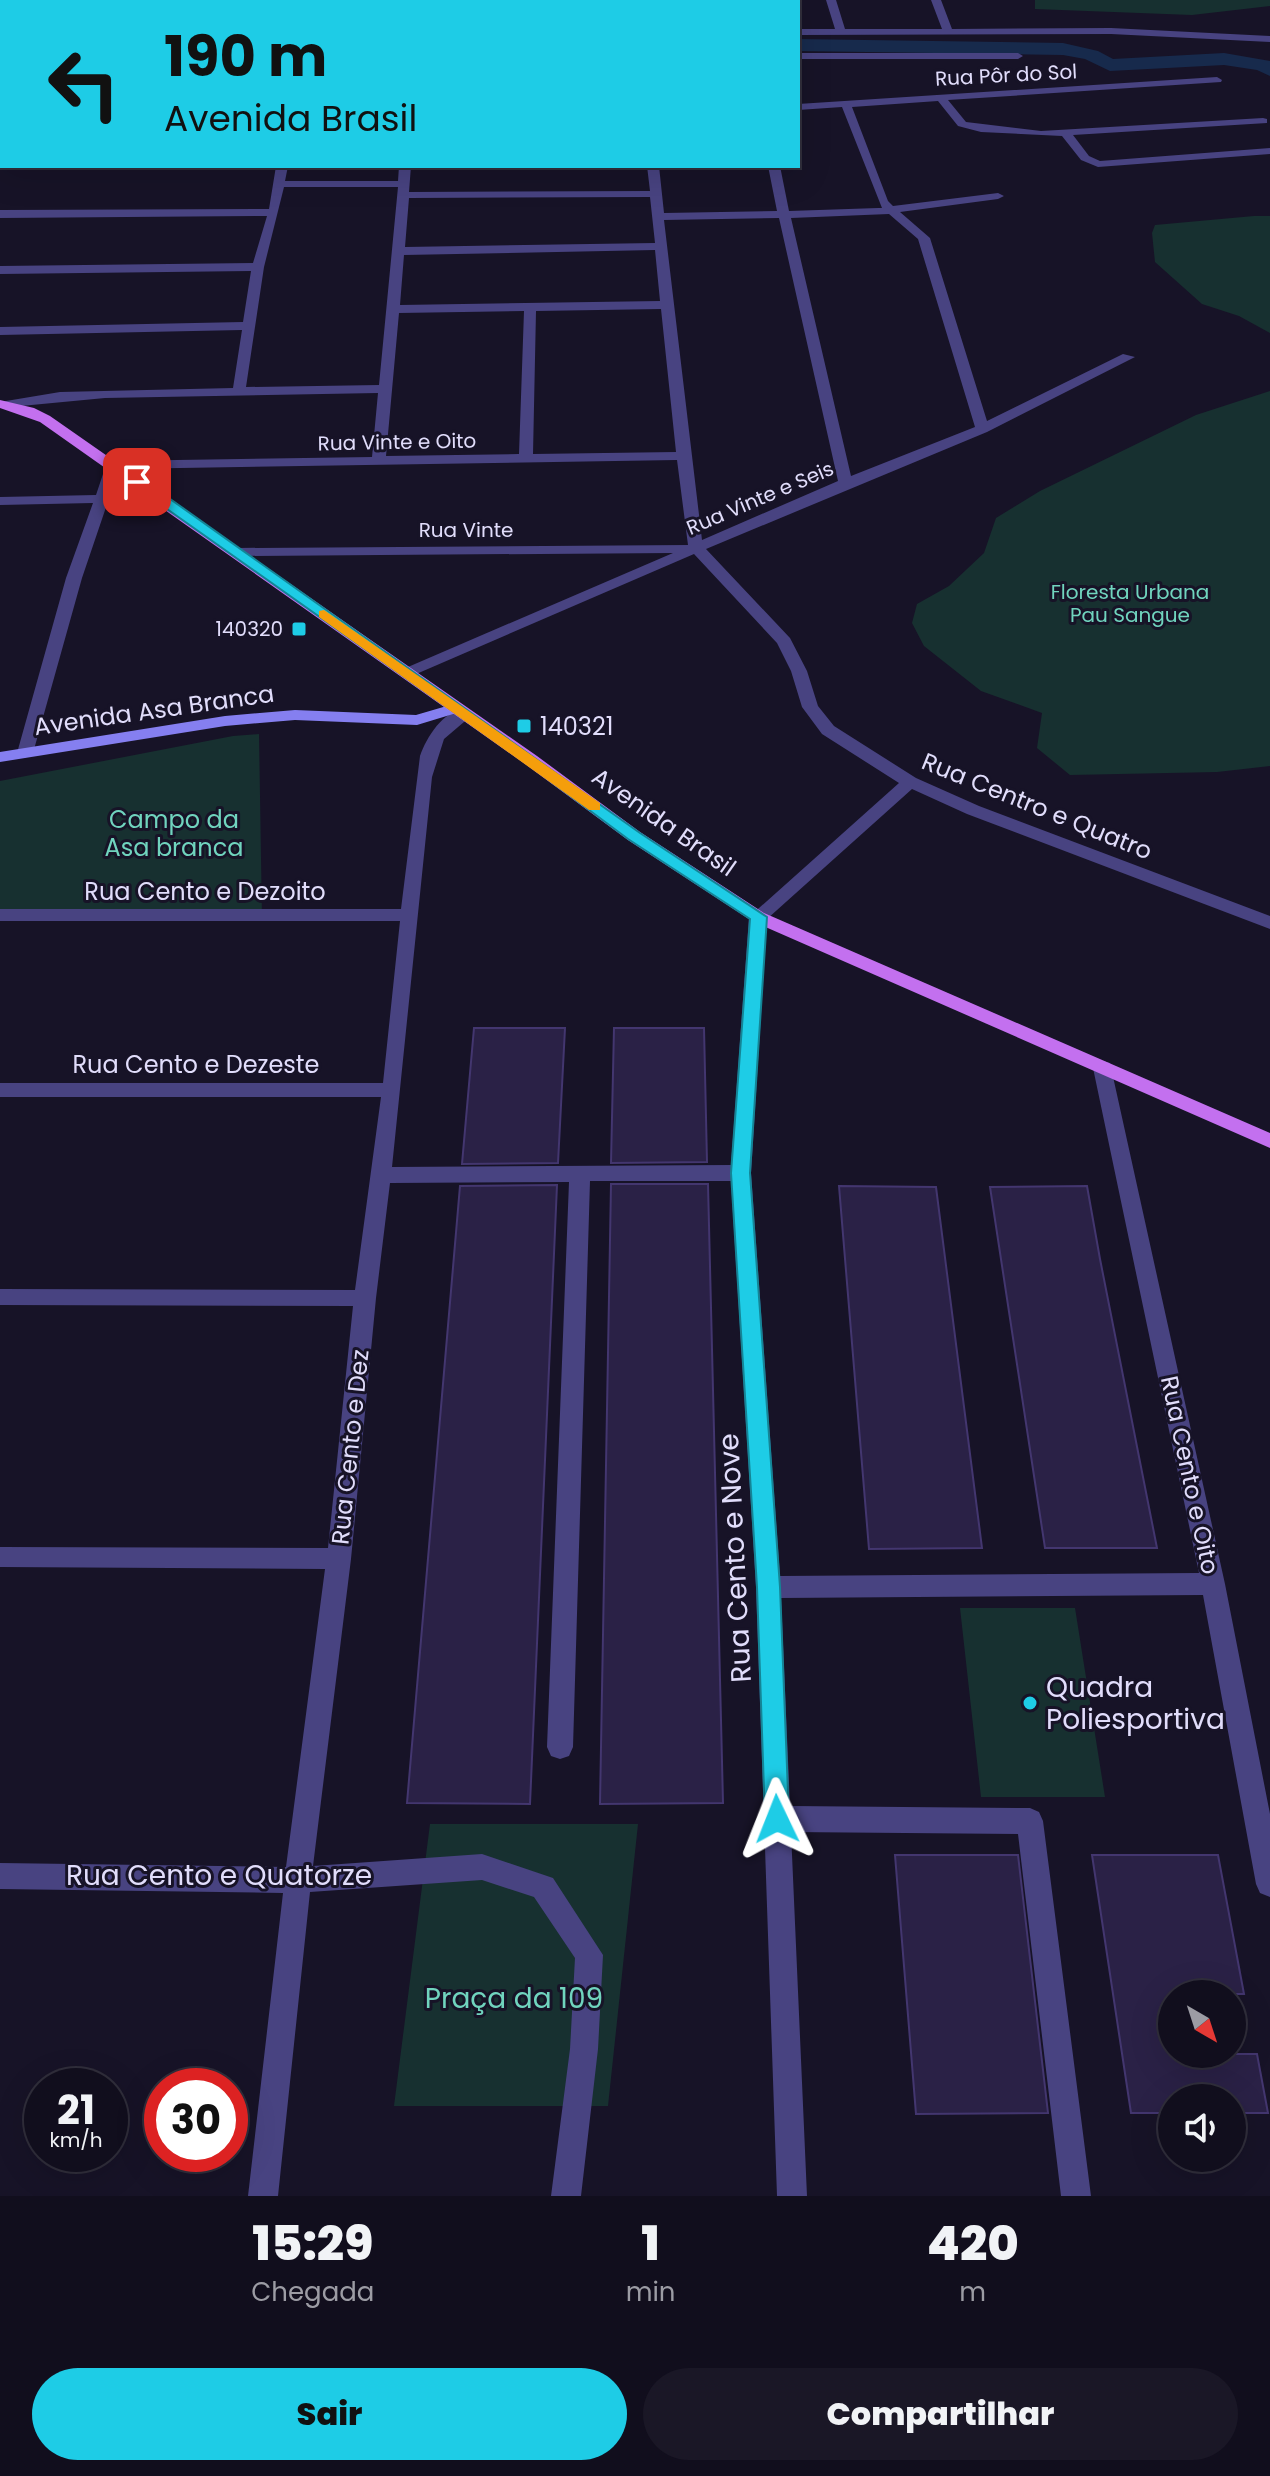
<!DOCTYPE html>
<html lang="pt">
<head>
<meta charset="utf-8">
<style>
  :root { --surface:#110e1d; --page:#1a1726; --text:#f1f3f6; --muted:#9c9ca4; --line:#302e3b; --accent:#1ecce6 }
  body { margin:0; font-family:Poppins,sans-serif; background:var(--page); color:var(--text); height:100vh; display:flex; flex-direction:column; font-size:30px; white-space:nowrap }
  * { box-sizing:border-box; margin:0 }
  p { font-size:26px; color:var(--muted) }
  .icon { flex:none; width:44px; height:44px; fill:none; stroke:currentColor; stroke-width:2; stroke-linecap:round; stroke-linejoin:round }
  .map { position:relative; height:2196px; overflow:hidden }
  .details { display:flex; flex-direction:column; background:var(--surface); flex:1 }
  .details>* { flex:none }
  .top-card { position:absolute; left:0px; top:0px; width:800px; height:168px; box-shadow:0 8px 32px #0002,0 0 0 2px var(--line); background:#1ecce6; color:#111; overflow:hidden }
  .needle { width:52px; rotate:141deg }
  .controls { position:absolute; left:1158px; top:1980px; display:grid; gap:16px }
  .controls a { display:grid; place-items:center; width:88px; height:88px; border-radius:50%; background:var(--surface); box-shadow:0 8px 32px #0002,0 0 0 2px var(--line); font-size:40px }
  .speed { position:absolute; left:24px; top:2068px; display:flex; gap:16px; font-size:40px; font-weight:700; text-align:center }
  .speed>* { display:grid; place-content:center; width:104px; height:104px; border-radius:50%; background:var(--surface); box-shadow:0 8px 32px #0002,0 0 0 2px var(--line); line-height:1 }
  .speed small { font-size:20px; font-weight:400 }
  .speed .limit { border:12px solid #d22; background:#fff; color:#111 }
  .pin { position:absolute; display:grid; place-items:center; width:68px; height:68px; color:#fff; margin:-34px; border-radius:16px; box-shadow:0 4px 12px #0006 }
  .me { position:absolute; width:88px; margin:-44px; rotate:358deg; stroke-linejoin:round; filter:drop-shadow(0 0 6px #0008) }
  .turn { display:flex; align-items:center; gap:28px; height:168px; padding:0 32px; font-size:36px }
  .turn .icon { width:104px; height:104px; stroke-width:2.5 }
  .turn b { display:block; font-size:56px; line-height:68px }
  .eta { display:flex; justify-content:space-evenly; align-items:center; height:136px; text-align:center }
  .eta b { font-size:48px; font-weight:800; line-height:56px }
  .action { display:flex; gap:16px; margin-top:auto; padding:16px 32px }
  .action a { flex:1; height:92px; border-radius:48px; background:var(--accent); color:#111; font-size:32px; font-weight:800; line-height:92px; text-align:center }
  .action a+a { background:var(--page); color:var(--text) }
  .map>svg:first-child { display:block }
</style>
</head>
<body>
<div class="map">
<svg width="1270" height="2196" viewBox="0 0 1270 2196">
  <rect width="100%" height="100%" fill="#171327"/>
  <!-- green -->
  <path fill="#173030" d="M1035,0H1270V6L1192,15L1035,9Z
    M1254,216H1270V333L1239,316L1202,304L1155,262L1152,233L1155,225Z
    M1270,391V766L1217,772L1070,775L1037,748L1042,713L981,691L924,646L912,623L917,604L949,586L984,553L996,518L1040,491L1196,415Z
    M259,734L262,919L0,912V781L233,736Z
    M960,1608H1075L1105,1797H981Z
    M430,1824H638L608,2106H394Z"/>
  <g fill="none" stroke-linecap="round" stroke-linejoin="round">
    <!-- canal -->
    <path fill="#172a4c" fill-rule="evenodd" d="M0,3L2,4V16L0,15Z
      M798,39L1063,43L1098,51L1113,59L1224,53L1270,61V76L1257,70L1224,65L1110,71L1085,59L1063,55L798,51Z"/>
  </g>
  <!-- building -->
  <path fill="#2a2146" stroke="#43366f" stroke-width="2" d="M474,1028H565L558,1163L462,1164Z
    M614,1028H704L707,1162L611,1163Z
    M611,1184H708L723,1803L600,1804Z
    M557,1185L530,1804L407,1803L460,1186Z
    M839,1186L936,1187L982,1548L869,1549Z
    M1087,1186L1100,1259L1157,1548H1045L990,1187Z
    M895,1855H1018L1048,2113L916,2114Z
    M1092,1855H1218L1244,1994H1172V2054H1257L1268,2113H1232V2098H1172V2113H1131Z"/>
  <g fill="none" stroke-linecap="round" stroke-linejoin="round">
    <!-- street -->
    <path fill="#484381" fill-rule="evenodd" d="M25,0H48L50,2H27Z
      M81,0H91V2H81Z
      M190,0H200L189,2Z
      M614,0H624V2H614Z
      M718,0H728V2H718Z
      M826,0H836L845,29H942L931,0H941L952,29L1111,28L1270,36V42L1111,34L798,35V29H835Z
      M0,14H2V20H0Z
      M0,33H2V39H0Z
      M798,53H1018L1023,56L1018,59H798Z
      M0,72H2V78H0Z
      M1217,77L1222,80L1221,82L948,100L966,122L1041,131L1263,118L1267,119V123L1073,135L1089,156L1100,161L1270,148V154L1098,167L1081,160L1062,136L981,132L958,126L938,101L852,107L888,201L893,206L998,193L1004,196L998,199L900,212L930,238L987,421L1123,354L1135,357L987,432L706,549L790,638L807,671L818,706L834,726L916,778L979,806L1270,916V929L967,814L912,789L767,919L751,1173L780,1576L1199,1573L1093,1068L1103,1061L1110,1063L1225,1584L1270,1814V1897L1260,1893L1256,1884L1203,1595L781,1598L790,1806L1030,1808L1039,1812L1043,1821L1091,2196H1061L1018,1834L791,1832L807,2196H777L756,1587L731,1181H590L573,1747L569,1756L560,1759L551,1756L547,1747L569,1182L390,1183L376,1298L351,1559L313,1866L482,1854L553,1878L603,1955L598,2049L581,2196H551L570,2049L575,1958L534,1897L482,1880L310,1892L278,2196H248L283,1893L0,1889V1863L286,1867L325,1569L0,1567V1547L328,1548L353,1306L0,1305V1289L355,1290L381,1097H0V1083H383L400,921H0V909H401L420,756C427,736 446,705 471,710V716L444,739L432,777L392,1167L731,1165L749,917L899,783L822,734L802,707L791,671L777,643L694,554L407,678L399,673L401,670L673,553L236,556L229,552L236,548L688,545L677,460L119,469L82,578L33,753L25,758L19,757L17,753L66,578L93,503L0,505V497L96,495L106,465L113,461L372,457L378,393L105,398L0,408V402L60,392L233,388L242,330L0,335V327L243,322L251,271L0,274V266L253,263L267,216L0,218V210L269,209L276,166H288L285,181H398L399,166H411L409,192L650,191L647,166H659L664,213L777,211L768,166H780L789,211L878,208H882L842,107L798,110V104ZM284,187H398L379,385L246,387L264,267ZM650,197L655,243L405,247L409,198ZM889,214L918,239L975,427L851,476L791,218ZM779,218L838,481L702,540L664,220ZM655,250L660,301L400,305L404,255ZM661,309L676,452L533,454L536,311ZM524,311L519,454L386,456L399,313Z
      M0,116H2V122H0Z
      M0,162L2,166L6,167L0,168Z"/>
    <!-- secondary -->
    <path fill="#857ff0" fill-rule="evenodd" d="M457,703L463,705V711L417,725L295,720L225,726L0,762V752L225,716L295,710L416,715Z"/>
    <!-- primary -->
    <path fill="#c370ef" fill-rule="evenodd" d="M0,400L34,408L50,416L537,756L640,832L764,913L1270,1133V1148L752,921L628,840L525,764L40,422L0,408Z"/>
  </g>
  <!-- route -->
  <path fill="#1ecce6" stroke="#148596" stroke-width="2" d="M133,479H142L640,833L767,917L750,1173L780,1587L789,1819L785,1827L777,1830L768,1827L765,1819L757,1587L731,1173L750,919L628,839L526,763L133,485Z"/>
  <!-- slow -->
  <path fill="#f59e0b" d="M324,610L600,803V810H589L319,617V611Z"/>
  <!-- markers -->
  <g fill="#1ecce6" stroke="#171327" stroke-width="3">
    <rect x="291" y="621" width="16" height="16" rx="4"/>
    <rect x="516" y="718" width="16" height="16" rx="4"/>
    <circle cx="1030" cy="1703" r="8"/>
  </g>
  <g text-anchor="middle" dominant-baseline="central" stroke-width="6" stroke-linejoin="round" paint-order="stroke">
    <!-- far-street labels -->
    <g font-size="20" fill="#e1ddfb" stroke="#171327">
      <text transform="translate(1006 75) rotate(-3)">Rua Pôr do Sol</text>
      <text transform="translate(397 442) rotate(-1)">Rua Vinte e Oito</text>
      <text transform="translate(760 498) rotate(-23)">Rua Vinte e Seis</text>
      <text x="466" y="530">Rua Vinte</text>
    </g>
    <!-- far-park labels -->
    <g font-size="20" fill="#70d4be" stroke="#171327">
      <text x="1130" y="592">Floresta Urbana<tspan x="1130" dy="23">Pau Sangue</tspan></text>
    </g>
    <!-- far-poi labels -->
    <g font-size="20" fill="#e1ddfb" stroke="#171327" text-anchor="end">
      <text x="283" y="629">140320</text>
    </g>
    <!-- street labels -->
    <g font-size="24" fill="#e1ddfb" stroke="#171327">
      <text transform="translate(154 710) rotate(-8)">Avenida Asa Branca</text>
      <text transform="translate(1037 806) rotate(22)">Rua Centro e Quatro</text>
      <text transform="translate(664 822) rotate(35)">Avenida Brasil</text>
      <text x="205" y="891">Rua Cento e Dezoito</text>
      <text x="196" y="1064">Rua Cento e Dezeste</text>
      <text transform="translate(350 1447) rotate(-84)">Rua Cento e Dez</text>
      <text transform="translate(1190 1475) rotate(78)">Rua Cento e Oito</text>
    </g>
    <!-- poi labels -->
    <g font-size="24" fill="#e1ddfb" stroke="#171327" text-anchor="start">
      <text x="540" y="726">140321</text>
    </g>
    <!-- park labels -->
    <g font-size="24" fill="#70d4be" stroke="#171327">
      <text x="174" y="819">Campo da<tspan x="174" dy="28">Asa branca</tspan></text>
    </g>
    <!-- near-street labels -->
    <g font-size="28" fill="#e1ddfb" stroke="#171327">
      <text transform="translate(735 1558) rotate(-93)">Rua Cento e Nove</text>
      <text x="219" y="1875">Rua Cento e Quatorze</text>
    </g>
    <!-- near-poi labels -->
    <g font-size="28" fill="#e1ddfb" stroke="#171327" text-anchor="start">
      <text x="1046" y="1687">Quadra<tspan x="1046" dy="32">Poliesportiva</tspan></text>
    </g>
    <!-- near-park labels -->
    <g font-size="28" fill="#70d4be" stroke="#171327">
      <text x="514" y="1998">Praça da 109</text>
    </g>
  </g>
</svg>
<div class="controls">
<a><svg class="needle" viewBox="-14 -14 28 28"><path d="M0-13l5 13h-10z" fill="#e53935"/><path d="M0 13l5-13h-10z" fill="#9c9ca4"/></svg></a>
<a><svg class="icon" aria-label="sound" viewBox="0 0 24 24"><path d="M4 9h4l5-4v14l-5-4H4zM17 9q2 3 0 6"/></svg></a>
</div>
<div class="speed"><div>21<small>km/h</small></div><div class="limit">30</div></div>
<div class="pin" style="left:137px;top:482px;background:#d93025"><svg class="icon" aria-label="arrive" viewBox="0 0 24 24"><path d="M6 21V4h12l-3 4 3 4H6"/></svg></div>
<svg class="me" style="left:777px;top:1819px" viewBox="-20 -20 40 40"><path d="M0-17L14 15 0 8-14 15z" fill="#1ecce6" stroke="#fff" stroke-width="4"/></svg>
<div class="top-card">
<div class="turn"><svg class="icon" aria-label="left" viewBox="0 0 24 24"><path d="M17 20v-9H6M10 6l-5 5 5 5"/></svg><div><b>190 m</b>Avenida Brasil</div></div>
</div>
</div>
<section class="details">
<div class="eta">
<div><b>15:29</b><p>Chegada</p></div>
<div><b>1</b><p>min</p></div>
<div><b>420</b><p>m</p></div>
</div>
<div class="action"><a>Sair</a><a>Compartilhar</a></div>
</section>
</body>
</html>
